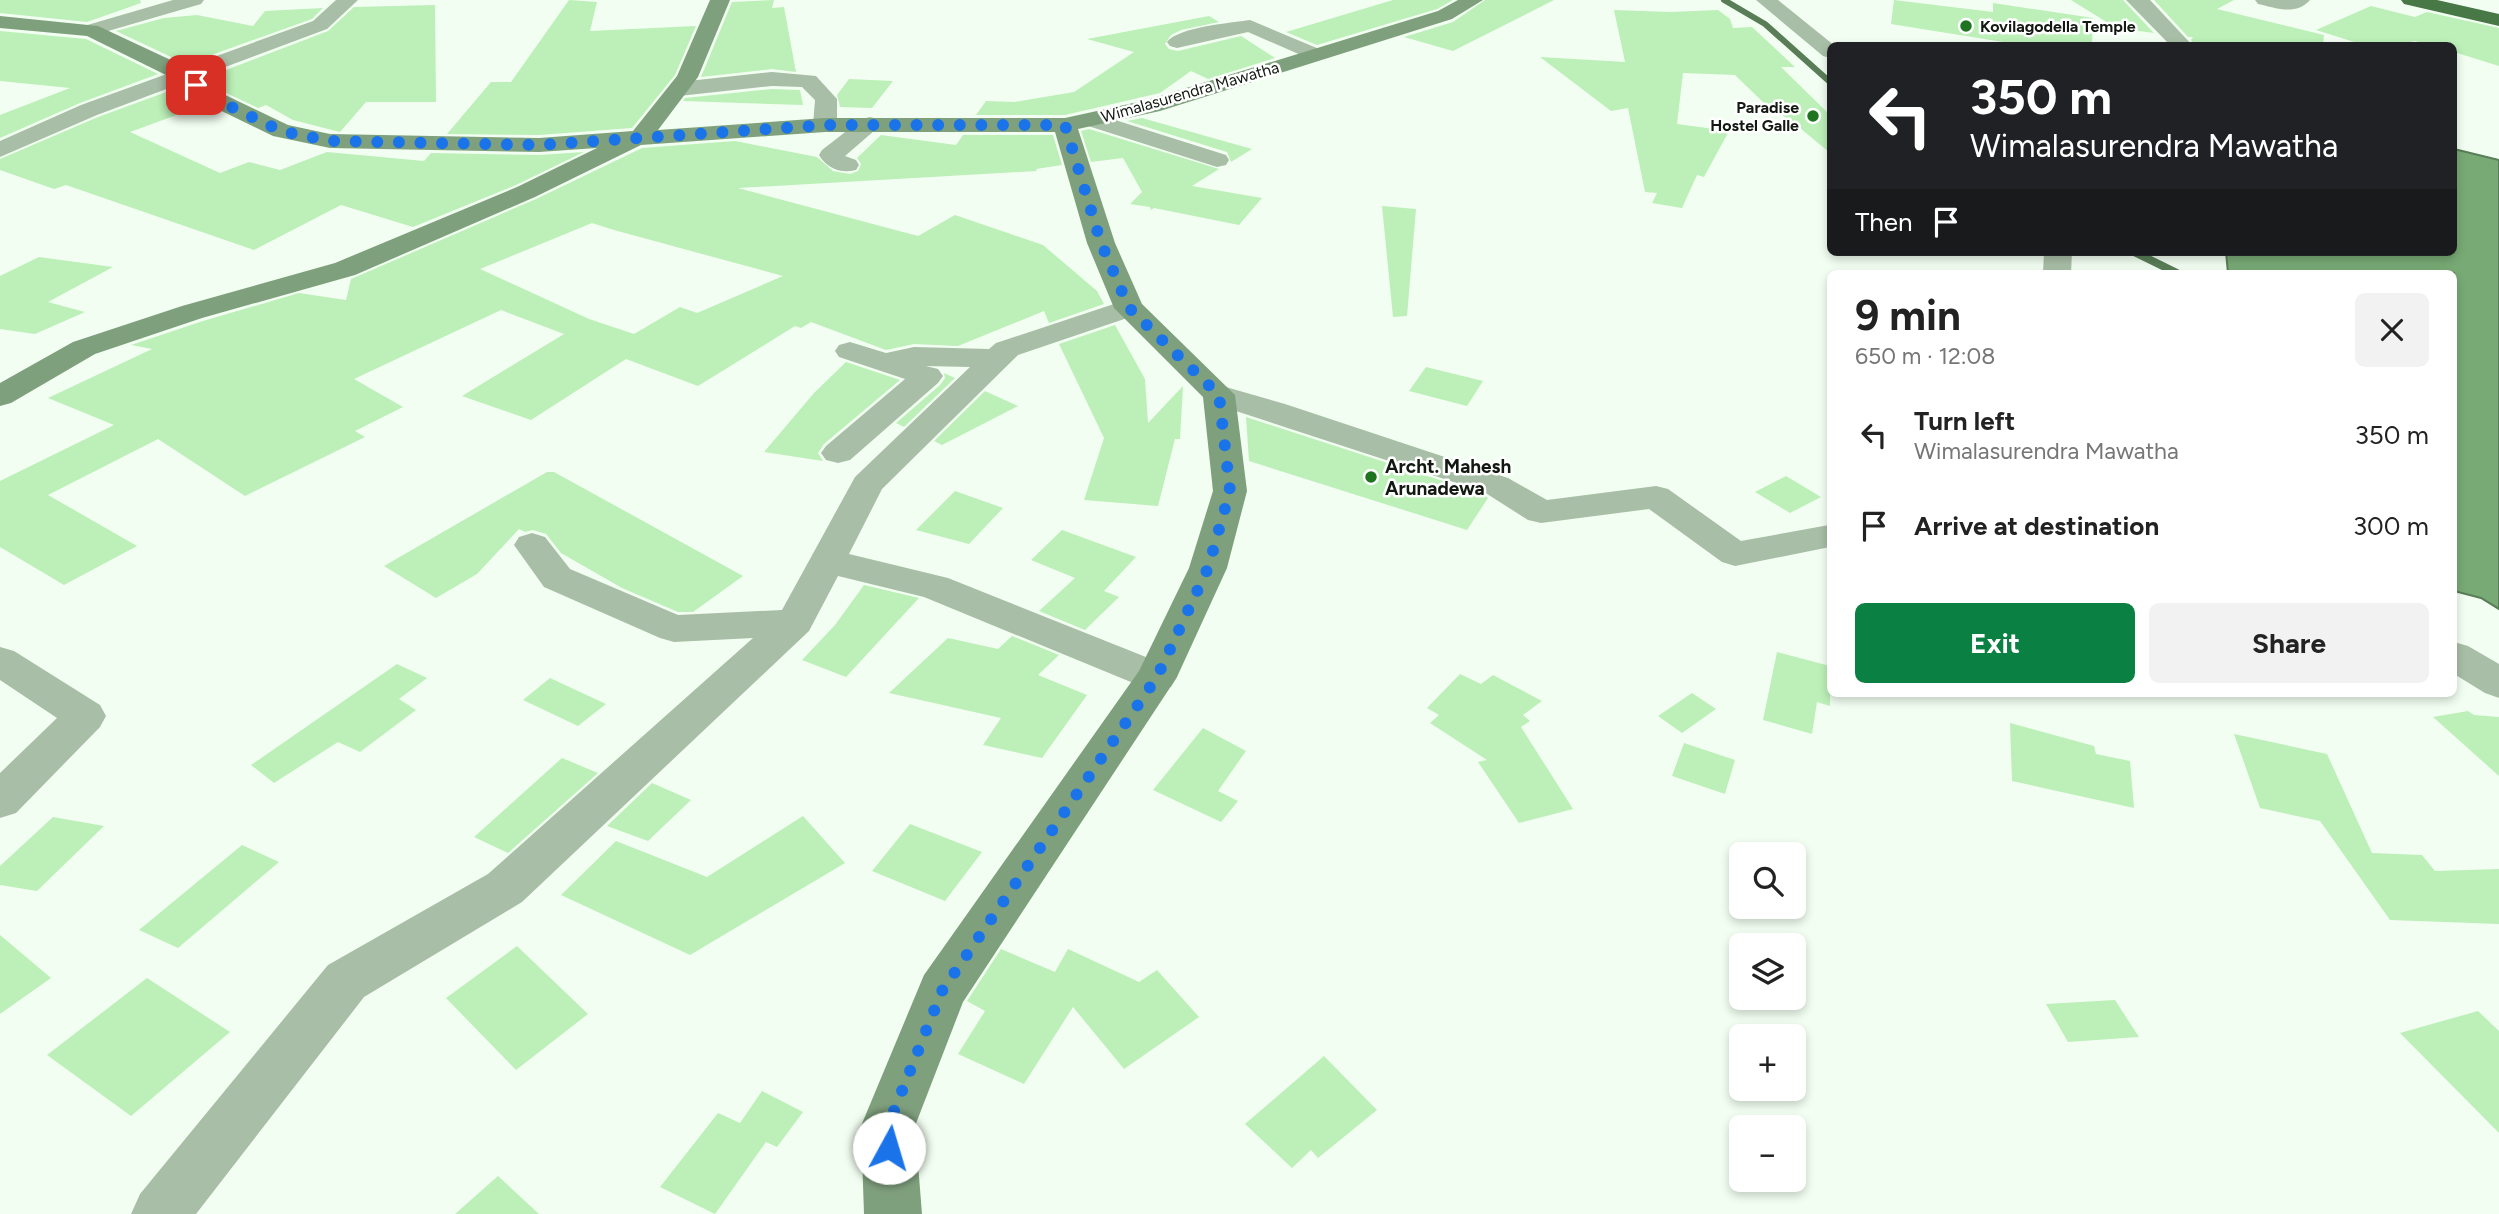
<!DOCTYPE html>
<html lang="en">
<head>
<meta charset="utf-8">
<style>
  :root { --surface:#fff; --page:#f2f2f2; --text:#222; --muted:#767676; --accent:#0b8043 }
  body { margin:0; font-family:Figtree,sans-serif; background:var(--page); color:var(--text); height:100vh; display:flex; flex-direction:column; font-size:26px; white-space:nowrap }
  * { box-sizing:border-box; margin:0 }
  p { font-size:23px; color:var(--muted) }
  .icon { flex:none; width:38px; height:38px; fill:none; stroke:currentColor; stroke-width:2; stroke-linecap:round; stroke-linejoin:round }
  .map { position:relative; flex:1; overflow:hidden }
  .side { position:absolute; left:1827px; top:270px; width:630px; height:427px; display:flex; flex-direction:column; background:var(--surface); border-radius:10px; box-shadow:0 4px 10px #0003 }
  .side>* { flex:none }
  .banner { position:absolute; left:1827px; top:42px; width:630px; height:214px; border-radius:10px; box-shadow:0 4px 10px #0003; background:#202124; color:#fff; overflow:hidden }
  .controls { position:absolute; left:1729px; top:842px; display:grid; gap:14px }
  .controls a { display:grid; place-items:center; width:77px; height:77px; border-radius:10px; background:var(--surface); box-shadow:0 4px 10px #0003; font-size:35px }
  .pin { position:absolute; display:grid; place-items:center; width:60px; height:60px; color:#fff; margin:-30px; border-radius:14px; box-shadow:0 4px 10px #0006 }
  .me { position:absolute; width:77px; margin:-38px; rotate:6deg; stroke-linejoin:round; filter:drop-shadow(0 0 5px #0008) }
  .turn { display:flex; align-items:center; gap:24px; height:147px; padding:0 28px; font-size:32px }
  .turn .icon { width:91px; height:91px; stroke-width:2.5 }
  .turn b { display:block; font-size:49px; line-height:60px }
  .then { display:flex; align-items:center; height:66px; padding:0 28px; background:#0003; gap:14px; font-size:26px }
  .round { display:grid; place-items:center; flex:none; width:74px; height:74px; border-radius:10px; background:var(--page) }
  .head { display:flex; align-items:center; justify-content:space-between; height:119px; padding:0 28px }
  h1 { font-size:42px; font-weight:700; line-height:52px }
  .action { display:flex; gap:14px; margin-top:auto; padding:14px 28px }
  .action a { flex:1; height:80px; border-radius:10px; background:var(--accent); color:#fff; font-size:28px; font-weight:700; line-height:80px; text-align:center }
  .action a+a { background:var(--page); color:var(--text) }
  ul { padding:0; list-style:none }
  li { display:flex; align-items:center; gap:21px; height:91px; padding:0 28px }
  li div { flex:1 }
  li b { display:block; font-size:26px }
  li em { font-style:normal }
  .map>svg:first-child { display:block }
</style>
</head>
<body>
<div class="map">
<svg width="2499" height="1214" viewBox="0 0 2499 1214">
  <rect width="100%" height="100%" fill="#f2fef1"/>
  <!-- water -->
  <path fill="#78aa75" stroke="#597e57" stroke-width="2" d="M2454,149L2499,160V609L2481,598L2454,591V273H2228L2226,252H2454Z"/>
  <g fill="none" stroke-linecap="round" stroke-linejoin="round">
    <!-- stream-far1 -->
    <path stroke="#597e57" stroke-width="6" d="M1724,0L1765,24L1830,82"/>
    <!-- stream -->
    <path stroke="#597e57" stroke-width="8" d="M2134,252L2177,273"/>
  </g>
  <!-- building -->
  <path fill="#bcf0b8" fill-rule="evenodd" d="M0,0H140L141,3L87,22L0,13Z
    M569,0L597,2L590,31L696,26L675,75L632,128L539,135L447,134L491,82H511Z
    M774,0L772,8L784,7L796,72L772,69L701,77L732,2Z
    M1393,0H1453L1437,9L1317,45L1286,32Z
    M1485,0H1554L1453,51L1404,37L1453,22Z
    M1894,0L1993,12V3L2093,18L2092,44L2028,46L1891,24Z
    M2071,0H2123L2154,33L2116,28Z
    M2154,0H2234L2217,9L2324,35L2323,46H2195L2191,40L2193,37H2188Z
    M435,5L436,102H366L340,132L336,131L293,120L266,105L258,108L218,89L205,78L328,31L354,7Z
    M2371,6L2415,17L2427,12L2499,28V66L2454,52V46H2433L2415,41L2391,46H2367L2316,30Z
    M323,8L312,19L186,64L116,31L164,18L197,15L253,26L265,11Z
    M1614,10L1670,12L1718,10L1730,19L1733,28L1752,27L1795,67H1781L1830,115V153L1800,128H1797L1775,108L1768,107L1735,75L1683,73L1677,124L1729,131L1704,177L1697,175L1682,208L1652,203L1657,193L1645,192L1628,108L1611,111L1540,57L1625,62Z
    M1209,16L1219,22L1181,30L1171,35L1165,44L1169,49L1178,51L1241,36L1275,58L1208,79L1191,71L1160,93L1065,115H976L986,101L1015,102L1074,92L1134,52L1087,39Z
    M0,31L86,39L158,74L80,103L0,138V115L70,88L0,81Z
    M849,79L893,81L872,108L840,107L837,95Z
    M180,87L204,105L130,132L220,173L249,162L280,170L327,152L424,161L431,153L539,155L584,152L516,185L413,227L341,205L254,250L66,185L54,189L0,170V159L98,117Z
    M772,89L800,90L803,105L683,101L685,98Z
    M1142,118L1252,149L1231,162L1227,152L1127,121Z
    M1089,129L1219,169L1192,186L1262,198L1239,225L1154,208L1151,210L1150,207L1130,204L1142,192L1123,158L1091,162L1081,131Z
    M881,135L956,145L963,135H1053L1062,165L1036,169L1037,171L738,188L918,236L955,215L1043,245L1097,291L1104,304L1049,323L1044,311L958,346L914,344L886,350L811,322L801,328L795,326L698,386L626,359L531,420L462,396L564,334L501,310L354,379L403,407L355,431L365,437L245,496L158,439L48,495L137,546L64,585L0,547V481L114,425L48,398L152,349L131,345L203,321L299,293L346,300L351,279L536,199L642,148L735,141L817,157L833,171L850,174L858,171L861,164L857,158ZM592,223L614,230L783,276L697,313L680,307L634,334L589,319L480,269Z
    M1382,206L1416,209L1407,316L1393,317Z
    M39,257L113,267L48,302L85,312L35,334L0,329V276Z
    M1115,325L1145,379L1148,423L1183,386L1180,439H1175L1158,506L1084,500L1104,438L1059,344Z
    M846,362L900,380L824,444L818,453L823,461L764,452L814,393Z
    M1426,367L1483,381L1467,406L1409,391Z
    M944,373L955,378L904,427L896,423L940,385L945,378Z
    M985,391L1018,406L942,445L934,441Z
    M1246,417L1483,494L1488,498L1467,530L1249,461Z
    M547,472H554L743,576L693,612H678L622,588L561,553L546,534L533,530L525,532L519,529L477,574L436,598L384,566Z
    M1786,476L1821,497L1790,513L1755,492Z
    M955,491L1003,508L969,544L916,530Z
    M1062,530L1136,557L1104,591L1119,597L1085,630L1039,611L1075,578L1031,560Z
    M864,585L919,598L846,677L802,660L835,625Z
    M1012,636L1059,655L1038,675L1087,695L1042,758L983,745L1001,718L889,693L948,638L998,649Z
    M1777,652L1830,666V706L1817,702L1812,734L1763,720Z
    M397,664L427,678L399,699L416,710L360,752L338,742L274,783L251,765Z
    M1460,674L1481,684L1493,675L1542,701L1523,715L1530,721L1521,727L1573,809L1519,823L1478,762L1487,760L1430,723L1439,715L1427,708Z
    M550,678L606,704L578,726L523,700Z
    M1692,693L1716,709L1682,733L1658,716Z
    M2468,711L2474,715L2499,717V776L2433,717Z
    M2010,723L2094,746L2096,754L2130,761L2134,808L2012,781Z
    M1203,728L1246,751L1218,791L1238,801L1221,822L1153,790Z
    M2234,734L2327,754L2372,853L2422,855L2435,871L2499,869V924L2390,920L2320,821L2260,808Z
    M1684,743L1735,760L1725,794L1672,776Z
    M562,758L598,773L508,853L474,837Z
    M652,783L691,800L648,841L607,826Z
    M803,816L845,863L690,955L561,895L616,841L707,877Z
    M53,817L104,826L37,891L0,885V866Z
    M910,824L982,852L945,901L872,871Z
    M242,845L279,862L178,948L139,930Z
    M0,935L51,978L0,1014Z
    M517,946L588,1014L516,1070L446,998Z
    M1001,949L1055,972L1068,949L1139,982L1157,970L1199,1017L1124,1069L1073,1007L1024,1084L958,1054L985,1011L967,1001Z
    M147,978L230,1032L131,1116L47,1055Z
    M2115,1000L2139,1037L2068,1042L2046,1004Z
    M2478,1011L2499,1031V1133L2400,1033Z
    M1324,1056L1377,1110L1318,1158L1311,1150L1292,1168L1245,1124Z
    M762,1091L803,1112L777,1147L766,1142L715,1214L660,1187L718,1113L740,1123Z
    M498,1176L539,1214H455Z"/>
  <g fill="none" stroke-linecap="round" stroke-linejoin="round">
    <!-- street -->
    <path fill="#a8bea6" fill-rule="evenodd" d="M173,0H204L201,4L91,36L84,34L81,30L84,26Z
      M336,0H358L327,29L97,115L0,157V141L81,105L313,21Z
      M1756,0H1778L1835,46H1830V58L1823,56Z
      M2126,0H2150L2193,46H2171Z
      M2255,0H2310C2296,16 2276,8 2258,4Z
      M1250,20L1324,51L1328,55L1324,59H1310L1248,32L1177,48L1170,46L1167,42C1178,27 1231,23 1250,20Z
      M772,72L816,76L837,99V125L833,130H817L813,125L815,100L802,87L772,86L679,96L671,94L668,89L671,84L679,82Z
      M1093,113L1226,155L1229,160L1226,165L1217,167L1085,125L1081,120L1085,115Z
      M870,117L878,119L882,124L845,156L856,160L859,165L856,170C840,174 827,168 819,155L822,150L862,119Z
      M2044,252H2072L2071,273H2043Z
      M1129,299L1139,302L1144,308L1139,314L1018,355L882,489L849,554L948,578L1171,667L1177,677L1171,687L1157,691L1143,687L924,597L838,576L809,631L522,902L364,997L196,1214H131L140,1194L328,965L488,874L753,638L674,642L660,638L544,587L514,545L519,537L532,533L545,537L570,569L678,615L782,610L855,477L970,367L926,366L938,369L943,376L938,383L850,460L838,463L826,460L821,453L826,446L905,379L839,357L835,351L839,345L850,342L886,353L914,347L989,349L996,343Z
      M1219,385L1285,404L1508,478L1547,500L1656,486L1668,489L1741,541L1829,525L1830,547L1735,566L1722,562L1649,509L1541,523L1528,520L1484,492L1208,402L1203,395L1208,388Z
      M2454,642L2468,646L2499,664V698L2485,693L2454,674Z
      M0,647L14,651L100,705L106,716L100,727L16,813L0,818V773L57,718L0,680Z"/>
    <!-- secondary -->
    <path fill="#7fa07d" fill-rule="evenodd" d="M710,0H730L698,77L658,130L825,118H1065L1147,100L1438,11L1458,0H1483L1452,19L1160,111L1078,129L1115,243L1142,304L1235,395L1247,491L1227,568L1177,677L963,1002L915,1126L922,1214H864L861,1126L924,975L1139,671L1189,568L1213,491L1203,397L1114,308L1087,243L1055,132H825L641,145L535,197L355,275L202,318L95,354L11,403L0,406V383L73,342L182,306L335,263L517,187L597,148L539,152L330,148L273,136L201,101L174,79L87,36L0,28V16L98,26L190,69L217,91L288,125L330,134L539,138L633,131L677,76Z"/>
    <!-- highway -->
    <path fill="#487846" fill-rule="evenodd" d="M2401,0H2437L2499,14V26L2404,4Z"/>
  </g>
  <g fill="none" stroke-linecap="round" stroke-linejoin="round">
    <!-- route -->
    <path stroke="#1a73e8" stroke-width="12" stroke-dasharray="0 21.6" d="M196,85L209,96L281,131L330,141L539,145L825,125H1065L1101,243L1129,308L1219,395L1230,491L1208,568L1157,677L942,991L888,1126L889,1148"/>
  </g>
  <!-- markers -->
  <g fill="#1f7420" stroke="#fff" stroke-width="2.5">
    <circle cx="1966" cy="26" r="7"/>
    <circle cx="1813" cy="116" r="7"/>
    <circle cx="1371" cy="477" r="7"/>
  </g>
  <g text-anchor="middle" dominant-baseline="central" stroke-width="5" stroke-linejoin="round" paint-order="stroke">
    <!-- far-poi labels -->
    <g font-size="16" font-weight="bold" fill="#121911" stroke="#fff" text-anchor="start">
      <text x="1980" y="26">Kovilagodella Temple</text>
      <text x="1799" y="107" text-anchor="end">Paradise<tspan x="1799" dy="18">Hostel Galle</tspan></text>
    </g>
    <!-- far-street labels -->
    <g font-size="16" fill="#121911" stroke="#fff">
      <text transform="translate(1190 92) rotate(-16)">Wimalasurendra Mawatha</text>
    </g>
    <!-- poi labels -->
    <g font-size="19" font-weight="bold" fill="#121911" stroke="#fff" text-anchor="start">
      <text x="1385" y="466">Archt. Mahesh<tspan x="1385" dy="22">Arunadewa</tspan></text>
    </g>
  </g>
</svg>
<div class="controls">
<a><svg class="icon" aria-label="search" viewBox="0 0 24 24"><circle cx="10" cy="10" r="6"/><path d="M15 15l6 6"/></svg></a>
<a><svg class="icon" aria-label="layers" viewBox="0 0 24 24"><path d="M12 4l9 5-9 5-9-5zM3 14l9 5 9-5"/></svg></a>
<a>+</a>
<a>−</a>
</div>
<div class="pin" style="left:196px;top:85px;background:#d93025"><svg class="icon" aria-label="arrive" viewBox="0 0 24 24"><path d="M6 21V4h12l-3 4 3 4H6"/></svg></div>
<svg class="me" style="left:889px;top:1148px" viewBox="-20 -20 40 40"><circle r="19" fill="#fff"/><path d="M0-13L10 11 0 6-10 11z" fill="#1a73e8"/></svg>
<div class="banner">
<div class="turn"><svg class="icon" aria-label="left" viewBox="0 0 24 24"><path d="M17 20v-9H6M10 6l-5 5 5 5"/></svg><div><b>350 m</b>Wimalasurendra Mawatha</div></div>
<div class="then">Then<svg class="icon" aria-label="arrive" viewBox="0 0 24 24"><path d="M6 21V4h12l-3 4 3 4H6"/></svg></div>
</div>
<section class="side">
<div class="head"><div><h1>9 min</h1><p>650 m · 12:08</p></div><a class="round"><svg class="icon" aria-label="close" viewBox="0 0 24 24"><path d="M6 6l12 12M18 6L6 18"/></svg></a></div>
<ul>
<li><svg class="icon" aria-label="left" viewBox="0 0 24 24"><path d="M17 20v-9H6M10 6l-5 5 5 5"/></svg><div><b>Turn left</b><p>Wimalasurendra Mawatha</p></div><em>350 m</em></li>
<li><svg class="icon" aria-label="arrive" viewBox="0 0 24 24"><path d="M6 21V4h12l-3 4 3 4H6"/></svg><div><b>Arrive at destination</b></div><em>300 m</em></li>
</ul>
<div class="action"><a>Exit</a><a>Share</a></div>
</section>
</div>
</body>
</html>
